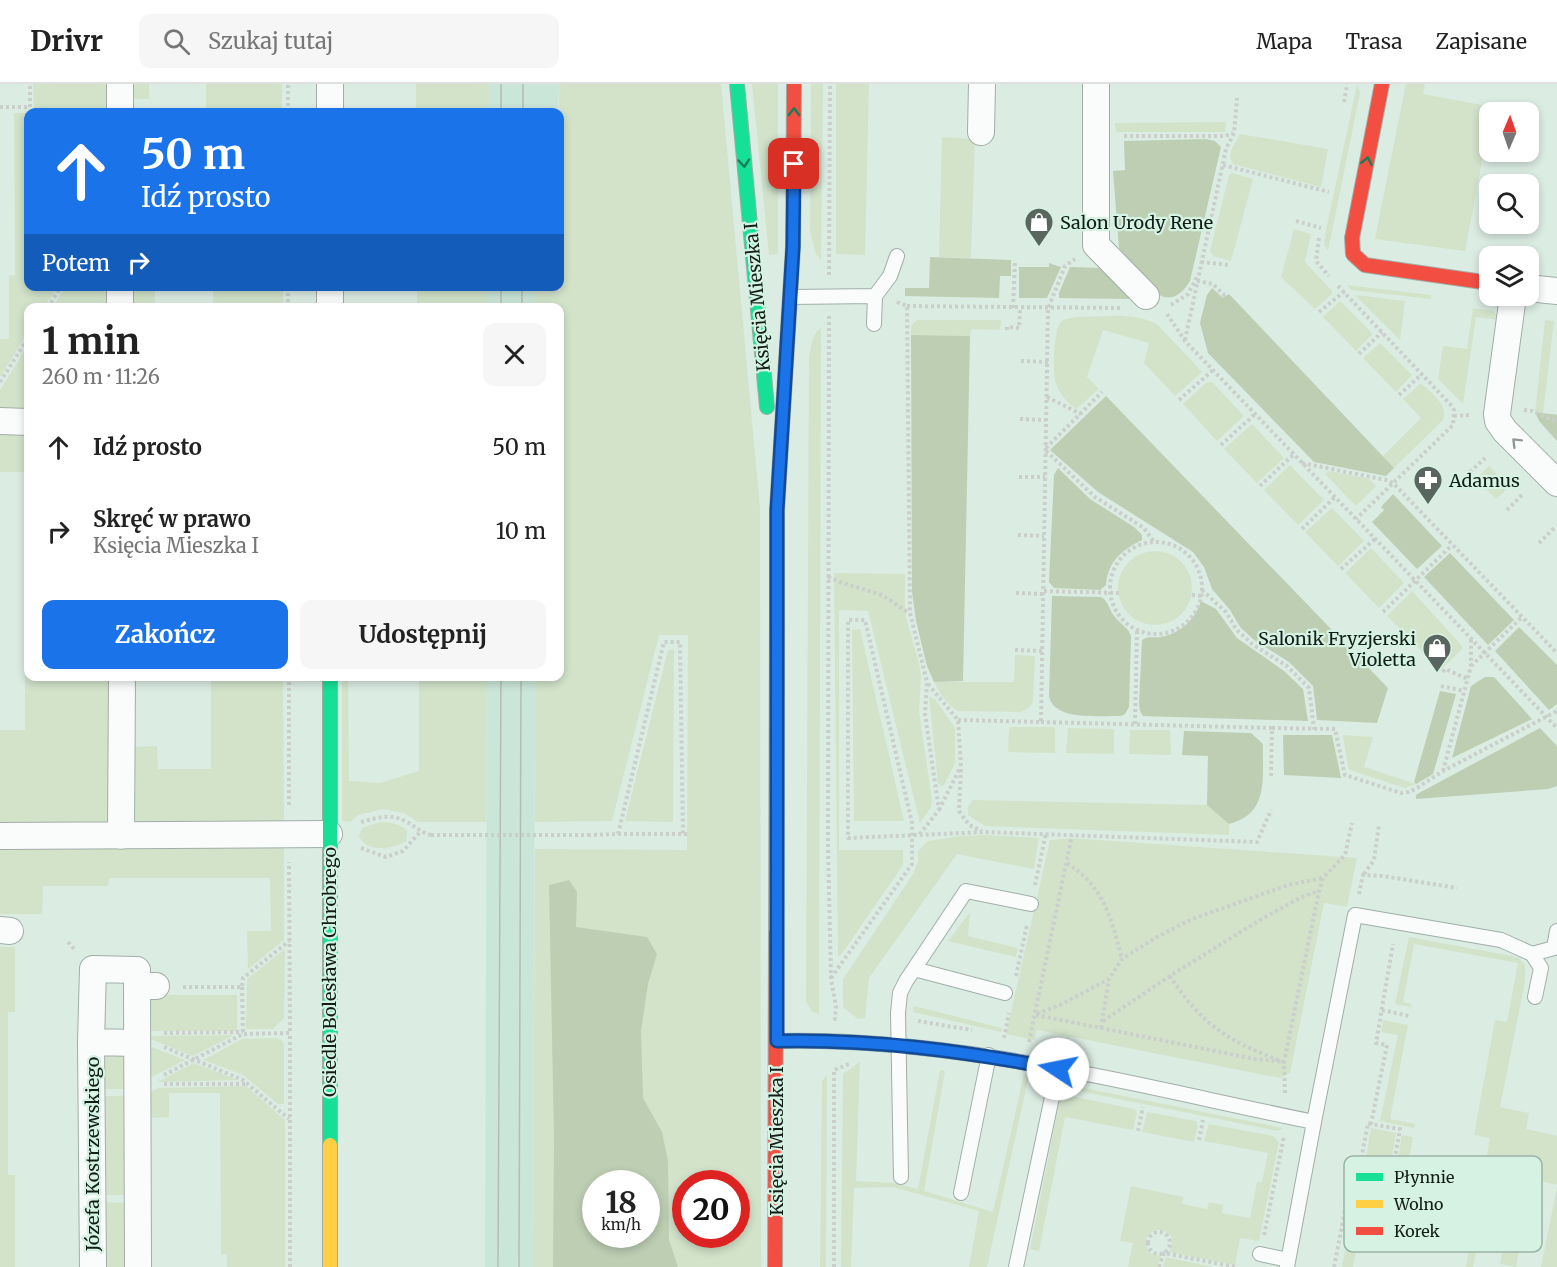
<!DOCTYPE html>
<html lang="pl">
<head>
<meta charset="utf-8">
<style>
  :root { --surface:#fff; --page:#f6f6f6; --text:#222; --muted:#767676; --line:#e0e0e0; --accent:#1a73e8 }
  body { margin:0; font-family:Merriweather,serif; background:var(--page); color:var(--text); height:100vh; display:flex; flex-direction:column; font-size:22px; white-space:nowrap }
  * { box-sizing:border-box; margin:0 }
  p { font-size:20px; color:var(--muted) }
  .icon { flex:none; width:33px; height:33px; fill:none; stroke:currentColor; stroke-width:2; stroke-linecap:round; stroke-linejoin:round }
  .map { position:relative; flex:1; overflow:hidden }
  .panel { position:absolute; left:24px; top:219px; width:540px; height:378px; display:flex; flex-direction:column; background:var(--surface); border-radius:12px; box-shadow:0 3px 9px #0003 }
  .panel>* { flex:none }
  .banner { position:absolute; left:24px; top:24px; width:540px; height:183px; border-radius:12px; box-shadow:0 3px 9px #0003; background:#1a73e8; color:#fff; overflow:hidden }
  .needle { width:39px; rotate:2deg }
  .buttons { position:absolute; left:1479px; top:18px; display:grid; gap:12px }
  .buttons a { display:grid; place-items:center; width:60px; height:60px; border-radius:12px; background:var(--surface); box-shadow:0 3px 9px #0003; font-size:30px }
  .speed { position:absolute; left:582px; top:1086px; display:flex; gap:12px; font-size:30px; font-weight:700; text-align:center }
  .speed>* { display:grid; place-content:center; width:78px; height:78px; border-radius:50%; background:var(--surface); box-shadow:0 3px 9px #0003; line-height:1 }
  .speed small { font-size:15px; font-weight:400 }
  .speed .limit { border:9px solid #d22; background:#fff; color:#111 }
  .pin { position:absolute; display:grid; place-items:center; width:51px; height:51px; color:#fff; margin:-26px; border-radius:12px; box-shadow:0 3px 9px #0006 }
  .me { position:absolute; width:66px; margin:-33px; rotate:281deg; stroke-linejoin:round; filter:drop-shadow(0 0 4px #0008) }
  .turn { display:flex; align-items:center; gap:21px; height:126px; padding:0 18px; font-size:27px }
  .turn .icon { width:78px; height:78px; stroke-width:2.5 }
  .turn b { display:block; font-size:42px; line-height:51px }
  .then { display:flex; align-items:center; height:57px; padding:0 18px; background:#0003; gap:12px; font-size:22px }
  .round { display:grid; place-items:center; flex:none; width:63px; height:63px; border-radius:12px; background:var(--page) }
  .summary { display:flex; align-items:center; justify-content:space-between; height:102px; padding:0 18px }
  h1 { font-size:36px; font-weight:700; line-height:45px }
  .button { display:flex; gap:12px; margin-top:auto; padding:12px 18px }
  .button a { flex:1; height:69px; border-radius:12px; background:var(--accent); color:#fff; font-size:24px; font-weight:700; line-height:69px; text-align:center }
  .button a+a { background:var(--page); color:var(--text) }
  ul { padding:0; list-style:none }
  li { display:flex; align-items:center; gap:18px; height:84px; padding:0 18px }
  li div { flex:1 }
  li b { display:block; font-size:22px }
  li em { font-style:normal }
  header { display:flex; align-items:center; gap:36px; box-sizing:border-box; height:84px; padding:0 30px; background:var(--surface); border-bottom:2px solid var(--line) }
  header strong { font-size:28px }
  nav { display:flex; gap:33px; margin-inline-start:auto; font-size:21px }
  .search { width:420px; height:54px; background:var(--page); display:flex; align-items:center; gap:15px; box-sizing:border-box; padding:0 21px; border-radius:12px; color:var(--muted); font-size:22px }
  .map>svg:first-child { display:block }
</style>
</head>
<body>
<header>
<strong>Drivr</strong>
<div class="search"><svg class="icon" aria-label="search" viewBox="0 0 24 24"><circle cx="10" cy="10" r="6"/><path d="M15 15l6 6"/></svg>Szukaj tutaj</div>
<nav><a>Mapa</a><a>Trasa</a><a>Zapisane</a></nav>
</header>
<div class="map">
<svg width="1557" height="1183" viewBox="0 0 1557 1183">
  <rect width="100%" height="100%" fill="#dbece3"/>
  <!-- built -->
  <path fill="#cae6d8" d="M489,0H559L558,28H489Z
    M488,203H536V223L488,224Z
    M487,593H535L533,1183H485Z"/>
  <!-- green -->
  <path fill="#d2e3ca" fill-rule="evenodd" d="M33,0H112V28H34Z
    M128,0H149V15H132Z
    M206,0H282V28H206Z
    M416,0H489V28H416Z
    M559,0H721L760,424L761,1183H533L535,765L687,766L688,551H659L612,737L535,738V593L560,592V224L536,223V203L560,202ZM596,1100H646V1150H596ZM686,1100H736V1150H686Z
    M752,0H778V170L769,171Z
    M811,0H823L821,176L816,170L810,148Z
    M836,0H869L865,171L836,170Z
    M1357,0L1360,9L1328,167L1324,160L1326,146Z
    M1406,0H1425L1423,10L1493,23L1492,28H1490L1489,40L1465,167L1375,155Z
    M14,29H28V202L58,203L44,223L28,224V248L0,293V255H9V192L15,191Z
    M1226,38L1225,48H1116L1115,39Z
    M1240,50L1328,65L1321,103L1233,80C1226,69 1235,60 1240,50Z
    M942,53L975,55L971,174L939,173Z
    M1232,89L1253,95L1231,177L1213,172L1210,167L1229,91Z
    M1294,145L1311,150L1305,178L1332,207V210L1315,225L1281,193Z
    M1347,201L1431,211V215L1351,206Z
    M65,203H112V223L52,224Z
    M128,203H155V223H129Z
    M213,203H283V223H213Z
    M417,203H488V223H417Z
    M1355,211L1405,217L1400,256Z
    M1340,217L1372,249V251L1356,267L1323,233Z
    M1473,224L1494,227L1499,236L1476,233L1463,320L1438,295L1443,262L1467,265Z
    M1078,233C1103,233 1135,227 1158,241L1202,288L1175,312L1144,279L1149,259L1103,246L1087,293L1099,305L1076,325C1068,320 1059,309 1056,300C1052,290 1054,248 1060,239C1064,234 1071,234 1078,233Z
    M917,236H1001L1000,246L971,245L970,252L911,251V242Z
    M1545,236L1554,237L1543,329L1535,328Z
    M821,243L819,930L812,928L806,917L809,273C811,262 812,251 821,243Z
    M1380,259L1412,291L1396,308L1363,274Z
    M28,261V331L0,332V306Z
    M1207,298H1212L1244,332L1217,357L1183,320Z
    M1420,300L1423,301C1433,311 1448,320 1443,336L1394,384L1383,372L1421,334L1403,315Z
    M1252,340L1284,374L1257,399L1224,365Z
    M28,346V388H0V347Z
    M1290,381L1324,416L1298,441L1264,406Z
    M1489,382L1509,403L1496,415L1476,395Z
    M1329,387L1369,395L1376,402L1356,422L1325,390Z
    M1332,424L1364,457L1338,482L1305,448Z
    M1371,464L1404,499L1379,524L1345,489Z
    M1118 504a37 37 0 1 1 74 0a37 37 0 1 1-74 0Z
    M834,489L905,490V529L919,580L921,592L919,627L932,716L931,723L920,739L868,527L839,526V766H903V781L841,871L838,872Z
    M1412,507L1462,562V565L1441,586L1387,532Z
    M860,545L904,737H854L852,546Z
    M668,566H674L673,738L625,737Z
    M1015,571L1035,572L1033,617L1030,623L1021,628L958,627C947,621 940,609 934,598H1014Z
    M25,582H28V592L112,593L111,733L103,741L5,742L0,739V646H25Z
    M211,593H283L284,740L138,739L132,733V663L157,662L158,685H211Z
    M342,593H348L349,697L380,699L419,687V593H487L486,738H418L404,729L383,725L358,731L350,738L342,737Z
    M929,613L935,615L955,644V679L944,701L941,702L938,699Z
    M1011,643H1053L1055,645V669L1008,668L1009,646Z
    M1068,644L1114,645V670L1066,669Z
    M1130,646H1170L1171,671L1129,670Z
    M1343,651L1373,653L1364,683L1416,700L1405,704L1350,686L1348,683Z
    M973,716L1207,721L1229,740V751L985,742L968,731V723Z
    M380,738C390,738 401,740 407,747L406,757C392,766 367,769 359,752L362,744Z
    M985,751L1039,754L1034,785L957,770L869,894L865,934L858,935L843,923V895L913,790L918,777V767L928,757L961,752Z
    M1069,754L1357,774L1347,823L1324,819L1290,989L1280,994L1037,946L1034,956L1006,950L1050,756Z
    M284,759V856L248,885L247,847H271L270,794H109L108,802H43L42,830H0V762Z
    M970,828L968,852L1018,864L1016,873L948,857Z
    M1409,853L1512,872L1519,874L1525,881V897L1500,1023L1529,1029L1526,1045L1557,1052V1101L1533,1095L1516,1183L1500,1180L1517,1089L1492,1084L1473,1183H1466L1490,1054L1474,1051L1495,936L1507,938L1518,879L1414,860L1403,918L1411,920V923L1395,920Z
    M0,863H15V928H8V1091H15V1183H0Z
    M285,865L284,934L273,945H246L247,895Z
    M145,911H237V947H146Z
    M914,922L1002,944L1001,948L913,928Z
    M1383,936L1408,941L1390,1035L1415,1040L1414,1044L1380,1037L1398,951L1381,948Z
    M234,951L193,972L143,952Z
    M276,954L281,956L284,961V1020H278L243,991L203,976L242,955Z
    M144,962L152,963L185,976L144,997Z
    M126,969L128,1005H99L101,971Z
    M860,978L856,1097L894,1099L918,1105L940,986L945,987L924,1107L993,1128L1024,990L1029,991L987,1183H969L979,1127L893,1103L854,1104L851,1183H841L843,990Z
    M194,979L238,996L157,998Z
    M827,991L826,1183H820L822,997Z
    M1069,1001L1283,1044L1278,1047L1064,1004Z
    M246,1002L285,1036V1183H227V1170H221L220,1009H169V1033L146,1034V1011L158,1004Z
    M1061,1010L1134,1025L1137,1028L1133,1046L1065,1033L1039,1167L1030,1165Z
    M100,1012H128L129,1111H101Z
    M1147,1028L1196,1037L1198,1042L1194,1058L1142,1048Z
    M1209,1040L1273,1052L1279,1058L1259,1157L1240,1154L1235,1181L1169,1168L1171,1164L1172,1154C1166,1145 1157,1143 1149,1150C1144,1157 1145,1164 1152,1170L1161,1172L1157,1183H1128L1133,1159L1120,1157L1131,1102L1183,1113L1182,1120L1207,1125L1209,1118L1223,1121L1222,1129L1250,1134L1257,1098H1262L1268,1069L1204,1057Z
    M1371,1044L1396,1049L1385,1112L1360,1107Z
    M1402,1051L1413,1053L1402,1114L1392,1113Z
    M1557,1103V1183H1541Z
    M100,1118L129,1119L130,1183H101Z
    M1354,1118L1399,1126L1397,1138L1363,1132L1353,1183H1342Z
    M1166,1173L1214,1183H1163Z"/>
  <!-- forest -->
  <path fill="#bdceb3" fill-rule="evenodd" d="M1206,55L1215,57L1221,63L1190,197C1183,209 1172,219 1158,210L1119,164L1113,87L1125,86L1124,57Z
    M930,173L1011,176V192H1000L999,214L905,212V204H929Z
    M1049,179L1061,183L1047,214H1019V183H1049Z
    M1070,183L1101,184L1127,209L1129,215L1059,214V209Z
    M1212,204L1223,214L1229,210L1394,384L1386,392L1314,378L1208,269L1200,239L1207,211Z
    M911,251L970,252L963,597L934,598L927,582L916,537L912,508Z
    M1106,312L1388,604L1377,639L1317,636L1313,602L1289,578L1254,556L1240,543L1230,526L1212,505L1204,483L1193,468L1098,408L1050,366Z
    M1535,328L1557,331V357L1539,337Z
    M1058,384L1090,415L1134,443L1142,451V456C1122,466 1108,477 1106,501L1100,506L1054,504L1049,498L1054,391Z
    M1393,410L1442,462L1417,485L1372,438L1384,426L1381,423Z
    M1450,469L1514,536L1488,561L1424,493Z
    M1052,512L1101,513C1109,517 1109,527 1115,533C1121,541 1128,543 1131,552L1129,623L1125,630L1121,632C1100,631 1054,638 1049,612Z
    M1201,517L1216,525L1237,554L1284,587L1303,605L1308,637L1143,632L1140,627L1139,619L1142,556C1148,552 1152,554 1160,553C1180,550 1194,537 1201,517Z
    M1519,543L1557,581V620L1549,626L1495,567Z
    M1485,593H1494L1532,635L1452,674L1471,602Z
    M1440,607L1456,610L1433,690L1416,700L1414,698Z
    M1540,644L1557,662V702L1548,705L1416,715V711L1419,709Z
    M1184,647L1251,649L1263,660C1262,693 1270,730 1229,740L1207,721L1208,672L1182,671Z
    M1283,651H1332L1341,694L1284,691Z
    M569,796L577,808L576,843L647,853L657,870L648,900L641,947L643,1014L662,1048L668,1077L669,1156L678,1183H553L554,1052L549,801ZM596,1100H646V1150H596Z"/>
  <g fill="none" stroke-linecap="round" stroke-linejoin="round">
    <!-- lane casing -->
    <g stroke="#a1aea7" stroke-width="16">
      <path id="lane" d="M790,213L875,212
        M874,240L875,212L890,192L897,172
        M1532,870L1554,864L1557,847
        M914,885L1005,909
        M777,957C959,953 1137,1002 1314,1038L1287,1183
        M1314,1038L1355,831L1501,856L1532,870L1541,884L1535,913
        M901,1093L898,929L900,909L906,897L966,807L1031,820
        M961,1109L989,971
        M1260,1170L1288,1176
        M1016,1183L1058,985"/>
    </g>
    <!-- street casing -->
    <g stroke="#a1aea7" stroke-width="28">
      <path id="street" d="M120,0V28
        M1096,0V161L1146,212
        M330,28V0
        M981,48L982,0
        M1528,204L1557,207
        M1513,212L1497,330L1498,337L1505,347L1557,399
        M120,224V202
        M330,224V202
        M0,337L28,338
        M0,752L329,750
        M121,752L122,592
        M0,846L10,847
        M91,958L93,885L137,886V902
        M93,1183L91,958L136,959
        M138,1183L137,902H156"/>
    </g>
    <!-- fast casing -->
    <g stroke="#a1aea7" stroke-width="16">
      <path id="fast" d="M737,0L767,323
        M330,592V1061"/>
    </g>
    <!-- slow casing -->
    <g stroke="#a1aea7" stroke-width="16">
      <path id="slow" d="M776,849L777,529
        M330,1061V1183"/>
    </g>
    <!-- jam casing -->
    <g stroke="#a1aea7" stroke-width="16">
      <path id="jam" d="M1382,0L1352,154L1353,170L1365,181L1490,199
        M777,529V426L793,163L794,0
        M775,1183L776,849"/>
    </g>
    <!-- path -->
    <path stroke="#cacfcc" stroke-width="4" stroke-dasharray="3 3" stroke-linecap="butt" d="M1344,18L1347,0
      M0,23H30V0
      M288,28V0
      M1124,52H1225L1233,49
      M1223,81L1329,108
      M1296,137L1321,144
      M1319,154L1316,177L1329,192
      M1201,178L1230,181
      M829,191L830,0
      M1197,197L1213,200L1224,211L1227,208
      M1338,202L1450,320L1454,326L1453,341L1356,435
      M897,218L907,222L910,529L927,598L925,630L939,726L919,751
      M1171,221L1188,210L1198,191
      M907,222L1120,224
      M48,224L61,202
      M288,224V202
      M1013,224L1015,176
      M1319,228L1345,207
      M1167,230L1185,257L1557,644
      M829,232L828,762L831,895L836,922L835,935H838
      M1007,246V243L1019,244L1020,224
      M1185,256L1226,65L1234,49L1237,14
      M1359,270L1382,248
      M1021,277L1048,278
      M0,298L28,254
      M1399,311L1422,290
      M1047,313L1081,330
      M1179,316L1213,286
      M1524,326L1532,327L1557,338
      M1454,332L1470,331
      M1020,335L1046,336
      M1221,361L1255,330
      M1046,364L1102,308
      M1046,367L1095,413L1144,444L1154,458
      M1302,379L1386,396L1393,399L1557,569
      M1470,388L1485,374
      M1019,393H1045
      M1260,402L1294,370
      M1507,426L1522,411
      M1302,445L1335,413
      M1018,451L1044,452
      M1110 504a46 46 0 1 1 92 0a46 46 0 1 1-92 0Z
      M1539,459L1554,444
      M1341,485L1375,455
      M828,493L840,498L882,511L909,529
      M1202,506L1226,528L1236,545L1252,560L1287,582L1309,604L1314,645
      M1044,507L1119,509
      M1016,509L1043,510
      M1192,511L1201,512
      M1383,528L1452,461
      M1015,566L1042,567
      M1471,582L1522,533
      M1443,588L1445,585L1468,595
      M289,592V723
      M928,600L958,636L961,683L959,727L969,741L982,747
      M1441,602L1464,607
      M958,636L1041,638L1048,225L1065,182L1075,175
      M1041,638L1272,644L1271,693
      M1135,640L1137,546
      M1272,644L1335,645L1345,691L1401,709L1409,708L1417,704L1443,687L1557,627
      M1443,687L1471,582V556
      M939,726L960,684
      M361,738C377,734 390,729 405,737C415,742 420,748 431,751
      M618,750H688
      M588,751L618,750L664,558H680L683,750
      M361,764L386,773L403,767L420,748
      M1067,779C1105,804 1111,834 1122,875
      M1364,790L1374,776L1379,741
      M1035,801L1046,749
      M1359,810L1363,791L1383,792L1457,804
      M68,858L75,866
      M1016,892L1027,841
      M831,894L912,780V739L865,536H848V754L985,748L1257,758L1271,726
      M183,903H242L243,894L289,857
      M242,903L243,949
      M1382,926L1409,932
      M1037,930L1062,920L1109,895L1122,875L1155,854L1192,835L1288,801L1323,794
      M1036,931L1255,975L1284,978C1230,958 1202,942 1170,892
      M918,937L972,946
      M1103,937L1170,892L1263,834L1302,813L1319,807
      M1101,944L1109,895
      M164,949L243,948
      M1004,954L1009,929
      M1029,958L1072,751
      M164,963L243,996L289,1035
      M164,991L243,950L290,949L289,778
      M164,1000H247
      M1285,1009L1284,978L1319,807L1323,794L1345,771L1352,739
      M1371,1040L1368,1039L1354,1113L1387,1119L1400,1045L1371,1040L1387,961L1376,959L1393,860
      M1138,1047L1143,1023
      M1199,1056L1203,1036
      M1387,1119L1400,1121
      M1148 1159a11 11 0 1 1 22 0a11 11 0 1 1-22 0Z
      M1264,1151L1284,1052
      M290,1183V949
      M834,1183V986L849,980
      M1159,1183L1164,1169L1236,1183
      M1334,1183L1348,1111L1354,1113"/>
    <!-- lane -->
    <use href="#lane" stroke="#fafcfb" stroke-width="14"/>
    <!-- street -->
    <use href="#street" stroke="#fafcfb" stroke-width="26"/>
    <!-- fast -->
    <use href="#fast" stroke="#16e098" stroke-width="14"/>
    <!-- slow -->
    <use href="#slow" stroke="#ffcf43" stroke-width="14"/>
    <!-- jam -->
    <use href="#jam" stroke="#f24e42" stroke-width="14"/>
    <!-- tram -->
    <path stroke="#b7bbb8" stroke-width="1.5" d="M501,28V0
      M523,28V0
      M522,202V224
      M501,224V202
      M498,1183L501,592
      M519,1183L521,592"/>
    <!-- path-bridge -->
    <path stroke="#cacfcc" stroke-width="4" stroke-dasharray="3 3" stroke-linecap="butt" d="M431,751H588"/>
  </g>
  <!-- one-way arrows -->
  <defs><path id="oneway-chevron" d="M-2-3.5L2.5 0L-2 3.5" fill="none" stroke-width="1.6" stroke-linecap="round" stroke-linejoin="round" transform="scale(1.5)"/></defs>
  <g stroke="#147e58">
    <use href="#oneway-chevron" transform="translate(794 28) rotate(-90)"/>
    <use href="#oneway-chevron" transform="translate(1367 77) rotate(-79)"/>
    <use href="#oneway-chevron" transform="translate(744 79) rotate(85)"/>
  </g>
  <use stroke="#929895" href="#oneway-chevron" transform="translate(1516 358) rotate(-135)"/>
  <g fill="none" stroke-linecap="round" stroke-linejoin="round">
    <!-- route casing -->
    <g stroke="#114b97" stroke-width="15">
      <path id="route" d="M794,80L793,163L777,426V957C872,955 964,967 1058,985"/>
    </g>
    <!-- route -->
    <use href="#route" stroke="#1a73e8" stroke-width="10"/>
  </g>
  <!-- icons -->
  <defs>
    <g id="shop-pin" transform="scale(1.5)"><path d="M0 17L-7.5 6A9.5 9.5 0 1 1 7.5 6Z" fill="#59655f" stroke="#d5f2e3"/><path d="M-5-2.5h2.3a2.7 3.5 0 0 1 5.4 0H5L5.5 6h-11ZM-1.5-2.5h3a1.5 2.3 0 0 0-3 0Z" fill="#fff"/></g>
    <g id="pharmacy-pin" transform="scale(1.5)"><path d="M0 17L-7.5 6A9.5 9.5 0 1 1 7.5 6Z" fill="#59655f" stroke="#d5f2e3"/><path d="M-2-6h4v4h4v4h-4v4h-4v-4h-4v-4h4Z" fill="#fff"/></g>
  </defs>
  <g fill-rule="evenodd">
    <use href="#shop-pin" x="1039" y="138"/>
    <use href="#pharmacy-pin" x="1428" y="396"/>
    <use href="#shop-pin" x="1437" y="564"/>
  </g>
  <g text-anchor="middle" dominant-baseline="central" stroke-width="4.5" stroke-linejoin="round" paint-order="stroke">
    <!-- poi labels -->
    <g font-size="18" fill="#131d18" stroke="#d5f2e3" text-anchor="start">
      <text x="1060" y="138">Salon Urody Rene</text>
      <text x="1449" y="396">Adamus</text>
      <text x="1416" y="554" text-anchor="end">Salonik Fryzjerski<tspan x="1416" dy="21">Violetta</tspan></text>
    </g>
    <!-- street labels -->
    <g font-size="18" fill="#131d18" stroke="#d5f2e3">
      <text transform="translate(757 213) rotate(-95)">Księcia Mieszka I</text>
      <text transform="translate(329 888) rotate(-90)">Osiedle Bolesława Chrobrego</text>
      <text transform="translate(776 1057) rotate(-90)">Księcia Mieszka I</text>
      <text transform="translate(92 1070) rotate(-90)">Józefa Kostrzewskiego</text>
    </g>
  </g>
  <!-- legend -->
  <rect x="1344" y="1072" width="198" height="96" rx="9" fill="#d5f2e3" stroke="#9bb2a6" stroke-width="1.5"/>
  <rect x="1356" y="1089" width="27" height="8" fill="#16e098"/>
  <rect x="1356" y="1116" width="27" height="8" fill="#ffcf43"/>
  <rect x="1356" y="1143" width="27" height="8" fill="#f24e42"/>
  <g font-size="16" fill="#131d18">
    <text x="1394" y="1099">Płynnie</text>
    <text x="1394" y="1126">Wolno</text>
    <text x="1394" y="1153">Korek</text>
  </g>
</svg>
<div class="buttons">
<a><svg class="needle" viewBox="-14 -14 28 28"><path d="M0-13l5 13h-10z" fill="#e53935"/><path d="M0 13l5-13h-10z" fill="#767676"/></svg></a>
<a><svg class="icon" aria-label="search" viewBox="0 0 24 24"><circle cx="10" cy="10" r="6"/><path d="M15 15l6 6"/></svg></a>
<a><svg class="icon" aria-label="layers" viewBox="0 0 24 24"><path d="M12 4l9 5-9 5-9-5zM3 14l9 5 9-5"/></svg></a>
</div>
<div class="speed"><div>18<small>km/h</small></div><div class="limit">20</div></div>
<div class="pin" style="left:794px;top:80px;background:#d93025"><svg class="icon" aria-label="arrive" viewBox="0 0 24 24"><path d="M6 21V4h12l-3 4 3 4H6"/></svg></div>
<svg class="me" style="left:1058px;top:985px" viewBox="-20 -20 40 40"><circle r="19" fill="#fff"/><path d="M0-13L10 11 0 6-10 11z" fill="#1a73e8"/></svg>
<div class="banner">
<div class="turn"><svg class="icon" aria-label="ahead" viewBox="0 0 24 24"><path d="M12 20V5M6 11l6-6 6 6"/></svg><div><b>50 m</b>Idź prosto</div></div>
<div class="then">Potem<svg class="icon" aria-label="right" viewBox="0 0 24 24"><path d="M7 20v-9h11M14 6l5 5-5 5"/></svg></div>
</div>
<section class="panel">
<div class="summary"><div><h1>1 min</h1><p>260 m · 11:26</p></div><a class="round"><svg class="icon" aria-label="close" viewBox="0 0 24 24"><path d="M6 6l12 12M18 6L6 18"/></svg></a></div>
<ul>
<li><svg class="icon" aria-label="ahead" viewBox="0 0 24 24"><path d="M12 20V5M6 11l6-6 6 6"/></svg><div><b>Idź prosto</b></div><em>50 m</em></li>
<li><svg class="icon" aria-label="right" viewBox="0 0 24 24"><path d="M7 20v-9h11M14 6l5 5-5 5"/></svg><div><b>Skręć w prawo</b><p>Księcia Mieszka I</p></div><em>10 m</em></li>
</ul>
<div class="button"><a>Zakończ</a><a>Udostępnij</a></div>
</section>
</div>
</body>
</html>
